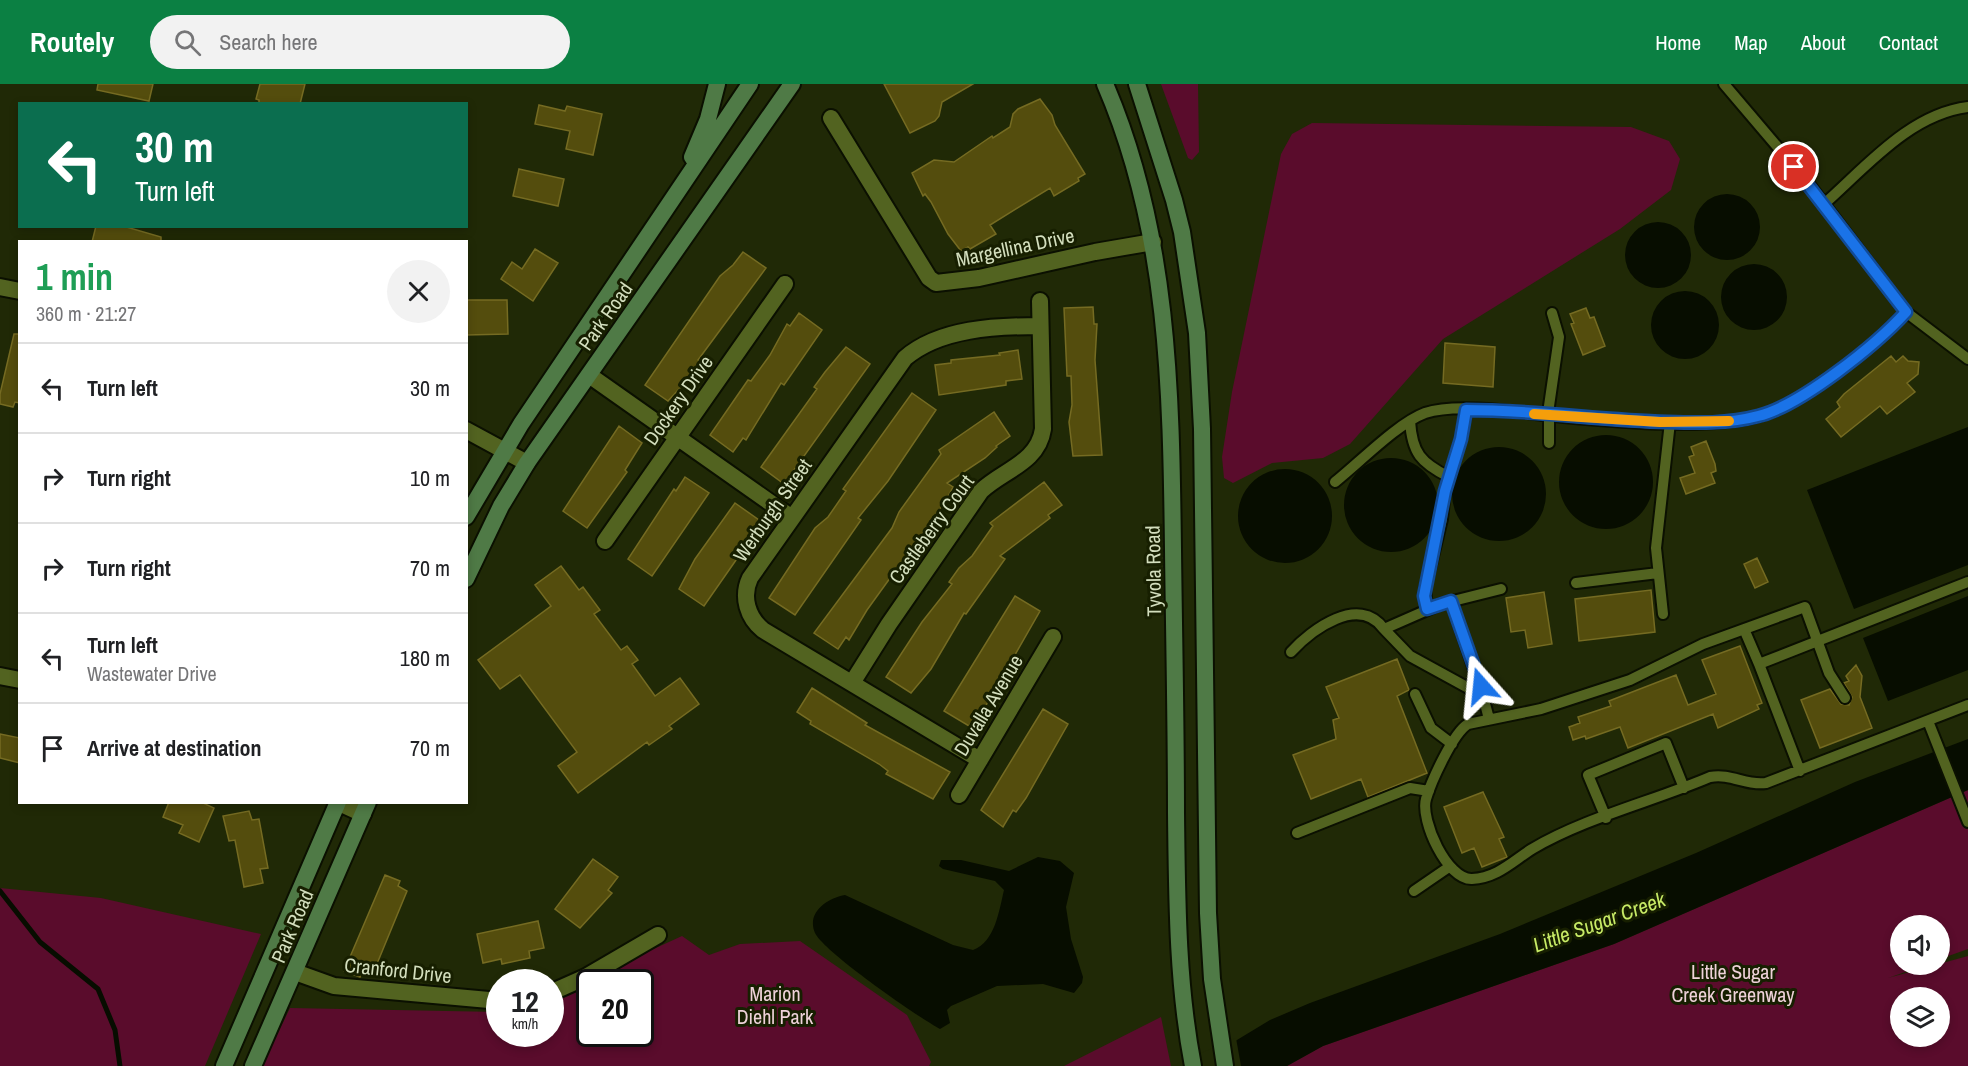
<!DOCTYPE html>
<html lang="en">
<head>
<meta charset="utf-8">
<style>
  :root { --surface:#fff; --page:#f2f2f2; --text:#202124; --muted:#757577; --line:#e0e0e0; --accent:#0b8043 }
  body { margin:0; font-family:"Archivo Narrow",sans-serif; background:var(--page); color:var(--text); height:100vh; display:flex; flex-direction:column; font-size:22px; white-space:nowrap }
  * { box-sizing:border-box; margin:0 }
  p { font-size:20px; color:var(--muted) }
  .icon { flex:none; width:33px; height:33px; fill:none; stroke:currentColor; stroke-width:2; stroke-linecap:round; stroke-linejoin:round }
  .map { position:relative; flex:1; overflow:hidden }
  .details { position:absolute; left:18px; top:156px; width:450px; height:564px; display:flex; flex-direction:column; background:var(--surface); border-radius:0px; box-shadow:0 3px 9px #0003 }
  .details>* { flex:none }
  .top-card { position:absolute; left:18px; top:18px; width:450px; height:126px; border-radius:0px; box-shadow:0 3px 9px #0003; background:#0b6e4f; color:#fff; overflow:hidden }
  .controls { position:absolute; left:1890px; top:831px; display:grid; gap:12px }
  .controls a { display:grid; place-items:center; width:60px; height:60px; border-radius:50%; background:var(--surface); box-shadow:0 3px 9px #0003; font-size:30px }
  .speed { position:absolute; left:486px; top:885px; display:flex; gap:12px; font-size:30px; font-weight:700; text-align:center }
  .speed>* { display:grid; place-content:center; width:78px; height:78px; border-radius:50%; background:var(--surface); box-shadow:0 3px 9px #0003; line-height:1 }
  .speed small { font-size:15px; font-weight:400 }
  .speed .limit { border:3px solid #111; border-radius:9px; background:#fff; color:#111 }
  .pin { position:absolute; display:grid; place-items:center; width:51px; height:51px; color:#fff; margin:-26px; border:3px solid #fff; border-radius:50%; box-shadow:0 2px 6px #0007 }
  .me { position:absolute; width:66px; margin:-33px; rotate:342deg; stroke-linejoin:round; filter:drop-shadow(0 0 4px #0008) }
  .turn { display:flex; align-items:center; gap:21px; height:126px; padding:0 18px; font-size:27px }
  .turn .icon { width:78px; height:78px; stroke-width:2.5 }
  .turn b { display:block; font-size:42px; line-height:51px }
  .round { display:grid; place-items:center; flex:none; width:63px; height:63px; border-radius:32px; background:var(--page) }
  .headline { display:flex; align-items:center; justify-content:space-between; height:102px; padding:0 18px }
  h1 { font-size:36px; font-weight:800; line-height:45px; color:#1e9e55 }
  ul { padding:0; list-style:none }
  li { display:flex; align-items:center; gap:18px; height:90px; padding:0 18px; border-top:2px solid var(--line) }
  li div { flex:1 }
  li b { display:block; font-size:22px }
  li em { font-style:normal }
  header { display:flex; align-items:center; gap:36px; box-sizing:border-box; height:84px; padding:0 30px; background:var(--accent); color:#fff }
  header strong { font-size:28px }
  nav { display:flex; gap:33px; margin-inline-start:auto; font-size:21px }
  .search { width:420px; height:54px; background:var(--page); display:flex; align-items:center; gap:15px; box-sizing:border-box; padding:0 21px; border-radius:33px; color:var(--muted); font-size:22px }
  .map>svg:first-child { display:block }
</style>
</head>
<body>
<header>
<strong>Routely</strong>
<div class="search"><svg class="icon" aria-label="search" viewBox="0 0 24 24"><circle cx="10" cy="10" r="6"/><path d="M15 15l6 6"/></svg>Search here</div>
<nav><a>Home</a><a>Map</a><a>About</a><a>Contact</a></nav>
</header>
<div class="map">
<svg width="1968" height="982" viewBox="0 0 1968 982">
  <rect width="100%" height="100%" fill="#202906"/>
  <!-- green -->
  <path fill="#5a0c2c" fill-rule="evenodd" d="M1161,0H1198L1199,68L1192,76L1188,74Z
    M1312,39L1631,43L1669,57L1680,75L1671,106L1620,145L1443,255L1350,360L1323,374L1272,379L1233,399L1224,394L1222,373L1232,308L1281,70L1292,50Z
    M1968,706V865L1940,875V842H1900V880L1925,881L1888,894L1968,872V982H1287L1323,962L1614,860ZM1900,914H1940V952H1900Z
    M0,804L101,814L261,850L205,982H0Z
    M682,852L709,871L740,860L800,857L907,931L931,978L929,982H262L290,924L499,928L500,950H550L551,912ZM590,898H640V950H590Z
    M1161,933L1171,982H1064Z"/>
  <!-- water -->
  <path fill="#070d00" d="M1694 143a33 33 0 1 1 66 0a33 33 0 1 1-66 0Z
    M1625 171a33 33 0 1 1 66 0a33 33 0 1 1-66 0Z
    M1721 213a33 33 0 1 1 66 0a33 33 0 1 1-66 0Z
    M1651 241a34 34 0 1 1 68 0a34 34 0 1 1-68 0Z
    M1968,343V481L1854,525L1807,406Z
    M1559 398a47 47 0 1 1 94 0a47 47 0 1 1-94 0Z
    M1452 410a47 47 0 1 1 94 0a47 47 0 1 1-94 0Z
    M1344 421a47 47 0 1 1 94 0a47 47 0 1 1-94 0Z
    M1238 432a47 47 0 1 1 94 0a47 47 0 1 1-94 0Z
    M1968,512V586L1888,617L1863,554Z
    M1968,655V706L1614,860L1323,962L1287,982H1179L1232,959L1270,936L1310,919L1500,850L1696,769L1855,698Z
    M1038,773L1060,777L1074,789L1066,823L1071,855L1083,893L1082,899L1074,909L1043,900L997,902L951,922L947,926L950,939L940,945C918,933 824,868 815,849C806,828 828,814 845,811L953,861L973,866C995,858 999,827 1004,806L995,797L943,785L939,782L941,776H961L1009,787Z"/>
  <!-- pier -->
  <path fill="#202906" d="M1236,954L1241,982H1176L1178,979Z"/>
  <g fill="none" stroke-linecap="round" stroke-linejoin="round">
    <!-- stream -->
    <path stroke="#070d00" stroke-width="5" d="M0,807L40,858L98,905L115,946L120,982"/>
  </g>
  <!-- building -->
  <path fill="#544d0d" stroke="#756b22" stroke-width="1.5" d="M98,0H153L149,17L97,6Z
    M260,0H305L300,20H259V16L256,15Z
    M884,0H973L942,18L939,32L935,37L910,49Z
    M1040,15L1052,31L1055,41L1085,90L1078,94L1079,97L1054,112L1050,104L990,141L996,150L970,165L968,163L961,167L948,150L931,118L925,110L923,112L912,89L934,76L954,78L992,52L993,54L1010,43L1013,30L1018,25Z
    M539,21L565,27L567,22L602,30L593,71L566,65L570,47L535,40Z
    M519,85L564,95L558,122L513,112Z
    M96,142H123L161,153V158H92Z
    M535,165L558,179L533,217L501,195L512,178L522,185Z
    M743,168L766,184L698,276L700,278L691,292L668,317L645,301L720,192L733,181Z
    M466,216H507L508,250L466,251Z
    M1093,223L1094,240H1097L1095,276L1102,371L1073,372L1069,338L1072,321L1071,292H1067L1064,224Z
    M1586,224L1590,234L1594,233L1605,262L1583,271L1571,240L1574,239L1570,230Z
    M799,229L822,246L784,301L781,299L746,356L743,354L733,368L710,351L748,296L751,297L770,271L787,240L790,242Z
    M14,250H20V319L15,318L13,323L0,320V310Z
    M1445,259L1495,263L1493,303L1443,299Z
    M846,263L870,280L784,400L761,383L817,305L814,303L825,288Z
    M1018,266L1022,295L1006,297V301L939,311L935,281L951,279V276L1000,271L999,269Z
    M1891,272L1896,278L1903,272L1908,277L1919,278L1918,290L1907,299L1915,308L1887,330L1880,322L1841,353L1826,335L1840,323L1837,318L1844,310Z
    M912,309L936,326L888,397L858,434L861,436L795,531L769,514L815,444L828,433L846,407L843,405Z
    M994,328L1010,352L996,362L997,363L985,374L947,399L953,403L945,418L867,526L849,556L846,553L838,565L814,549L892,444L899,428L941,370L939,366Z
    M619,342L642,359L625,386L627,388L587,444L563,427Z
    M1706,357L1715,380L1716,387L1711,389L1715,399L1686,410L1680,394L1695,389L1689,373L1694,371L1691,363Z
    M685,393L709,409L652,492L628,475L674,405L676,407Z
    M1044,398L1062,421L1048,431L1050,434L1000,472L1005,475L966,530L964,529L931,585L911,609L886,593L922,538L952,500L949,498L959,484L972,472L993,442L990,439Z
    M735,419L759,436L743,466L704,522L679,505L695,475Z
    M1757,474L1768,498L1755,504L1744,480Z
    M561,482L579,506L583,503L600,526L594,530L621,566L627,562L638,576L632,580L655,612L680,594L699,620L669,642L672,645L649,661L647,658L578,709L558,682L577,668L520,591L500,605L478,576L551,522L535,501Z
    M1651,506L1655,548L1579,557L1575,515Z
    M1544,508L1552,560L1528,564L1525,546L1511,548L1506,514Z
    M1015,512L1040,527L981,630L978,628L969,642L944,627Z
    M1740,562L1762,619L1757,621L1759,625L1718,644L1713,630L1628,664L1620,643L1586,655L1585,652L1573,656L1569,643L1580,639L1578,633L1611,622L1609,617L1676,591L1688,621L1716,610L1702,576Z
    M1397,575L1409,606L1397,612L1427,689L1368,713L1361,695L1311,715L1293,671L1336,655L1333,636L1339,634L1326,603Z
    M1856,581L1862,592L1860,613L1872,644L1820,664L1801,616L1830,605L1841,620L1849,621L1852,613L1844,599L1849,597L1846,592Z
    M812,604L867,639L865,641L950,688L933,715L886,690L888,687L879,680L810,640L811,637L797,628Z
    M1043,625L1068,640L1026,714L1016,728L1013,726L1003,743L981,726Z
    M0,650L20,654V679L0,674Z
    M1483,708L1504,753L1499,755L1507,773L1482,783L1474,764L1462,769L1444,723Z
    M169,718H201L214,724L199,758L179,749L183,741L163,733Z
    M249,727L252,736L259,735L268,784L260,785L263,799L244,803L235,756L229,757L223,732Z
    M593,775L618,793L608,806L612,809L580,844L555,825Z
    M385,791L400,797L398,802L407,807L374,887L372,886L369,891L362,888L360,893L344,887Z
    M538,837L544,864L529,867L530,874L502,880L501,875L483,879L477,850Z"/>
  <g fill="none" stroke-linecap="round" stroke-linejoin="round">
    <!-- service casing -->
    <g stroke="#0b1001" stroke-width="14">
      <path id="service" d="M1724,0L1809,100L1906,228L1968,275
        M1824,120C1866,83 1910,30 1968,23
        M1410,337C1412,369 1421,379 1449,393
        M1549,359V322L1559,253L1552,229
        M1335,398C1359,379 1398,339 1425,329C1455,319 1510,327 1542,331C1601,336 1704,348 1759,332C1805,319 1873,263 1906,228
        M1576,499L1658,489
        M1451,517L1483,612
        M1427,525L1425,505L1442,435L1445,407L1461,355L1466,326
        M1663,530L1656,464L1670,338
        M1744,545L1759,580
        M1291,568C1311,546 1359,510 1384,545
        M1415,610L1431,644L1452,660
        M1845,614L1829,589L1805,523L1703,560L1630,596L1541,625L1468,640C1453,649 1431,698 1426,715C1420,736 1447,796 1472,795C1497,794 1513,777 1532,765C1584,734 1654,717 1710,693C1731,689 1746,702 1766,699L1968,621
        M1489,635L1483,612L1410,572L1384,545L1441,520L1501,505
        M1928,637L1968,738
        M1800,687L1759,580L1968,498
        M1606,734L1588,691L1666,659L1684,704
        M1297,749L1410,704L1429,707
        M1414,807L1449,783"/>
    </g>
    <!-- minor casing -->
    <g stroke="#0b1001" stroke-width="20">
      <path id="minor" d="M831,34L929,194L936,199L979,194L1095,168L1153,158
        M0,203L20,207
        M589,291L792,434
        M466,346L527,379
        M605,457L785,200
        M0,592L20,596
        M852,599L889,540L981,407C1003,386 1038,379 1043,345L1040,217
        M980,676L763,546C748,534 741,513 750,494L905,274C940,244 996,242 1040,242
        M959,711L1053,553
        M337,718L363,730
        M295,888L334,902L500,917
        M550,909L586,893L658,851"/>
    </g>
    <!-- secondary casing -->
    <g stroke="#0b1001" stroke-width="20">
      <path id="secondary" d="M1105,0C1169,148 1171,306 1173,465C1174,553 1176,641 1176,729C1177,813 1177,899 1193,982
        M1137,0L1174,116L1182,148L1197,249L1202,345L1208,829L1212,895L1225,982
        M692,73L708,35L717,0
        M466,433L521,340L750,0
        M466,495L501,422L527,379L792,0
        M224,982L338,718
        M253,982L368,718"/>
    </g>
    <!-- service -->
    <use href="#service" stroke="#526320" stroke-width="10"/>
    <!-- minor -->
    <use href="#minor" stroke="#526320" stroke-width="16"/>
    <!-- secondary -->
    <use href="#secondary" stroke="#4f7a46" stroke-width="16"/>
  </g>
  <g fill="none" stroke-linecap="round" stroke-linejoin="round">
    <!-- route casing -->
    <g stroke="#114b97" stroke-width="15">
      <path id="route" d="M1481,602L1451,517L1427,525L1424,512L1445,407L1461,355L1466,326C1533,326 1600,336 1667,338C1697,339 1728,340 1758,332C1800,322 1876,261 1906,228L1794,83"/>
    </g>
    <!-- route -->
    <use href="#route" stroke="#1a73e8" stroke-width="10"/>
    <!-- slow -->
    <path stroke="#f59e0b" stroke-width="10" d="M1534,330L1660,338L1729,337"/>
  </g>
  <g text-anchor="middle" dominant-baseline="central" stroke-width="6" stroke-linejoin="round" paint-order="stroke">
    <!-- street labels -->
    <g font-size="20" fill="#d3debd" stroke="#171f00">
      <text transform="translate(1015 163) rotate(-12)">Margellina Drive</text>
      <text transform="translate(605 232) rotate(-55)">Park Road</text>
      <text transform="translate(678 316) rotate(-55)">Dockery Drive</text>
      <text transform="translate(772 426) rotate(-55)">Werburgh Street</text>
      <text transform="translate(931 445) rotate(-54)">Castleberry Court</text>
      <text transform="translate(1153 487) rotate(-91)">Tyvola Road</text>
      <text transform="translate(988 621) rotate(-59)">Duvalla Avenue</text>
      <text transform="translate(292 842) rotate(-67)">Park Road</text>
      <text transform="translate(398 886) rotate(6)">Cranford Drive</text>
    </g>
    <!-- park labels -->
    <g font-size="20" fill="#efd2d9" stroke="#171f00">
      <text x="1733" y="887">Little Sugar<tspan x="1733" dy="23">Creek Greenway</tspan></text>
      <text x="775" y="909">Marion<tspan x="775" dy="23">Diehl Park</tspan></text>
    </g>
    <!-- water labels -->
    <g font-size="21" font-style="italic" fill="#c8eb66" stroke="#171f00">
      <text transform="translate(1599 838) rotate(-20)">Little Sugar Creek</text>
    </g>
  </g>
</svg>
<div class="controls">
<a><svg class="icon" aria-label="sound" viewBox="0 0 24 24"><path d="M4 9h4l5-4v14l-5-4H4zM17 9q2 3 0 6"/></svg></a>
<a><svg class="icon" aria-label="layers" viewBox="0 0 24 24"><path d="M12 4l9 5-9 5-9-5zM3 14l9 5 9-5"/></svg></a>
</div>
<div class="speed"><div>12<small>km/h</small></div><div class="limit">20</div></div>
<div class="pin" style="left:1794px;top:83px;background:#d93025"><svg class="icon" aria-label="arrive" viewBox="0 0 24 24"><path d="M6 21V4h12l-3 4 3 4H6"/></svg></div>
<svg class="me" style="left:1481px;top:602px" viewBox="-20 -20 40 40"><path d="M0-17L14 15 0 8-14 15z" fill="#1a73e8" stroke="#fff" stroke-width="4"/></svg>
<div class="top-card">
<div class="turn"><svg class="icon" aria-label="left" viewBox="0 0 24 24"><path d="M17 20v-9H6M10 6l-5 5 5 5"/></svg><div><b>30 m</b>Turn left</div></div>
</div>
<section class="details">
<div class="headline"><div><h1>1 min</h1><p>360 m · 21:27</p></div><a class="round"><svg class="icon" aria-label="close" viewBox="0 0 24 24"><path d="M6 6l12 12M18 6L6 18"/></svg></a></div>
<ul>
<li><svg class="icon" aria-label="left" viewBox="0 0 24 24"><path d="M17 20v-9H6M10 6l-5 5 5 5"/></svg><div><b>Turn left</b></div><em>30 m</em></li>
<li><svg class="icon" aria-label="right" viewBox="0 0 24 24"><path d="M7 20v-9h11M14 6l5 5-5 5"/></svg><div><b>Turn right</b></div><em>10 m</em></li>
<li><svg class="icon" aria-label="right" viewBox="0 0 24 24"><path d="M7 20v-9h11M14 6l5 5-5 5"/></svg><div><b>Turn right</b></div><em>70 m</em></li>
<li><svg class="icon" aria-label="left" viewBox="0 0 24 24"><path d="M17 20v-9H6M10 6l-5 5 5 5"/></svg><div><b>Turn left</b><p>Wastewater Drive</p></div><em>180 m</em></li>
<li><svg class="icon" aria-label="arrive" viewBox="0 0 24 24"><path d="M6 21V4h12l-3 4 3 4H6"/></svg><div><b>Arrive at destination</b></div><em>70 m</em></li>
</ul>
</section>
</div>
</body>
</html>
